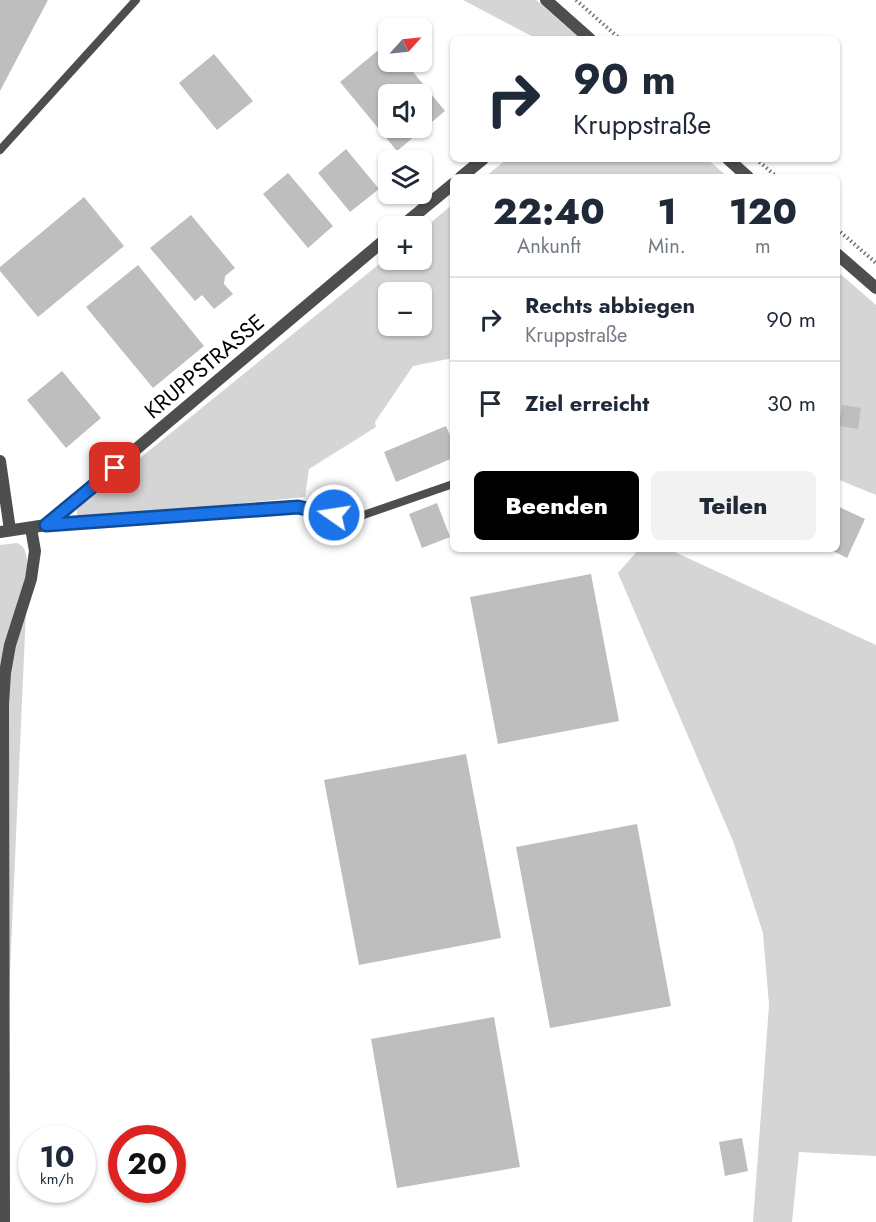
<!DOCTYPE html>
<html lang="de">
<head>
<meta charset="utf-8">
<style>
  :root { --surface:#fff; --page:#f2f2f3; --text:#1f2937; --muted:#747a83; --line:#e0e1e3; --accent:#000 }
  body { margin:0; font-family:Jost,sans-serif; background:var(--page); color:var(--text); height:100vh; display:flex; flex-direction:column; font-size:22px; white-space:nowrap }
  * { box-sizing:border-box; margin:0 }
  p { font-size:20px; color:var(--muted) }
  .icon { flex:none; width:33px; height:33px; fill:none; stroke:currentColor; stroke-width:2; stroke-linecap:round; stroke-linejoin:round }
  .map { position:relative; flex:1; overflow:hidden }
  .sheet { position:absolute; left:450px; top:174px; width:390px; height:378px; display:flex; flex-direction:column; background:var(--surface); border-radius:9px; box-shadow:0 2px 4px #0004 }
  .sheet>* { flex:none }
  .hud { position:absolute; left:450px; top:36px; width:390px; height:126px; border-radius:9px; box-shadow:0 2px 4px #0004; background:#fff; color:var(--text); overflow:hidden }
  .needle { width:39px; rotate:63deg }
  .fabs { position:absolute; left:378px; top:18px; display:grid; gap:12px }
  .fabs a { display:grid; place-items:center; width:54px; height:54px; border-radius:9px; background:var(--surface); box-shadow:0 2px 4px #0004; font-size:30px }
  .speed { position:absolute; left:18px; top:1125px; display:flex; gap:12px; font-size:30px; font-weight:700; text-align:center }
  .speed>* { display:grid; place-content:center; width:78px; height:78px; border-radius:50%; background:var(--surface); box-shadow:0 2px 4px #0004; line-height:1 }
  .speed small { font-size:15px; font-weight:400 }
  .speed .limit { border:9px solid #d22; background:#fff; color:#111 }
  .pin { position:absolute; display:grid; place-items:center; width:51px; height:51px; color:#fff; margin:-26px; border-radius:12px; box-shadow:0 3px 9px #0006 }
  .me { position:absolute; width:66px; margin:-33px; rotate:283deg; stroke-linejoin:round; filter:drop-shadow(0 0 4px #0008) }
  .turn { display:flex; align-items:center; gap:21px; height:126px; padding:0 24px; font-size:27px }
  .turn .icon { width:78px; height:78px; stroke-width:2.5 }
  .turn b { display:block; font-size:42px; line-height:51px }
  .eta { display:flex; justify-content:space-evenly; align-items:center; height:102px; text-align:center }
  .eta b { font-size:36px; font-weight:800; line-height:42px }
  .primary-button { display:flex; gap:12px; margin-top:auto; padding:12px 24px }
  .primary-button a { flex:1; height:69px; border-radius:9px; background:var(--accent); color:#fff; font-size:24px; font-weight:800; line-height:69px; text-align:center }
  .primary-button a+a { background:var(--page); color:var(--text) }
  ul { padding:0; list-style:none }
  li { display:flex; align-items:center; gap:18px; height:84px; padding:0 24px; border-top:2px solid var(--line) }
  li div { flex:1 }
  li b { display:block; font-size:22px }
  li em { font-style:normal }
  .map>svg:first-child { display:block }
</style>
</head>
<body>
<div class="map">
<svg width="876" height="1222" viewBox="0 0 876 1222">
  <rect width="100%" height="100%" fill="#fff"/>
  <!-- green -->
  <path fill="#d5d5d5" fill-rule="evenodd" d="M463,0H536L581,39H537Z
    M507,159H707L728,177H485Z
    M453,204V358L413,366L375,422L376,427L309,469L305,497L86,519L77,517V509L388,257V260H422V230ZM388,292H422V326H388Z
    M837,271L876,305V495L837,479V329L840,323L837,320Z
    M17,543C27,547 26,555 28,566L0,1198V545Z
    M639,549H668L876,645V1156L799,1152L792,1222H753L769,1005L763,933L733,841L618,573Z"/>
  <!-- building -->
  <path fill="#bebebe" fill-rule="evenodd" d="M0,0H48L0,91Z
    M388,42V62H405L445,111L397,151L340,82ZM388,94H422V128H388Z
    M214,54L253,101L217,130L179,83Z
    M346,149L379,189L350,212L318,173Z
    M288,173L333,226L308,248L263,194Z
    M84,197L124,246L38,317L0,271V267Z
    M191,215L235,268L225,276L224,284L233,294L214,309L202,295L195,301L150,248Z
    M138,265L204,346L153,388L86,307Z
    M62,371L101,418L66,448L27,400Z
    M842,405L861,408L858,429L839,426Z
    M446,426L453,442V458L396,482L384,452Z
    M437,503L450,537L422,548L409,514Z
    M837,506L865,519L847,558L829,549H837Z
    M591,574L619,721L498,744L470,597Z
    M466,754L501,938L359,965L324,780Z
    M637,824L671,1006L550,1028L516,847Z
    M494,1017L520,1167L397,1188L371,1039Z
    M742,1138L748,1171L725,1176L719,1142Z"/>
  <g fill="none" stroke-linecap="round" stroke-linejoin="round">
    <!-- path -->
    <path stroke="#707070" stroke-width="4" stroke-dasharray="1.5 3" stroke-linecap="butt" d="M576,0L620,39
      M756,159L777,177
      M837,229L876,263"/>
    <!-- service -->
    <path stroke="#4e4e4e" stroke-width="8" d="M0,150L136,0
      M46,525L298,507L352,519L453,484"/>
    <!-- minor -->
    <path stroke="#4e4e4e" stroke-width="12" d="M461,177L483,159
      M402,226L453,184
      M0,461L10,530
      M0,532L46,525L388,237
      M4,1222L3,704L5,673L10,645L31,579L35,551L31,528"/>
    <!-- tertiary -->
    <path stroke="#4e4e4e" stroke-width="12" d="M546,0L590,39
      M728,159L748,177
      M837,254L876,288"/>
  </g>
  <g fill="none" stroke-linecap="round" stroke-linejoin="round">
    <!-- route casing -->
    <g stroke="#114b97" stroke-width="15">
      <path id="route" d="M115,468L46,525L298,507L334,515"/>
    </g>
    <!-- route -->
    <use href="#route" stroke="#1a73e8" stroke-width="10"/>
  </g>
  <g text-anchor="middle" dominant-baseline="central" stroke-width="6" stroke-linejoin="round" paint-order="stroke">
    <!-- street labels -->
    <g font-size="22" fill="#000" stroke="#fff">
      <text transform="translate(204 366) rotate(-40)">KRUPPSTRASSE</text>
    </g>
  </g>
</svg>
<div class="fabs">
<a><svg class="needle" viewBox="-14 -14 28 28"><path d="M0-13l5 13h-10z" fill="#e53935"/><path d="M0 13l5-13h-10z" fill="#747a83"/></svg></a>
<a><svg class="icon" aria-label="sound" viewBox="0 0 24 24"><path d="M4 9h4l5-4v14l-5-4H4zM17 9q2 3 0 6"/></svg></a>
<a><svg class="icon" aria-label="layers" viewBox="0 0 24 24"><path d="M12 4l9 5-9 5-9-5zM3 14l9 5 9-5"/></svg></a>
<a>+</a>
<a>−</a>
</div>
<div class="speed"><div>10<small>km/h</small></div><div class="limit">20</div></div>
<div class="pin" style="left:115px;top:468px;background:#d93025"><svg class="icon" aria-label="arrive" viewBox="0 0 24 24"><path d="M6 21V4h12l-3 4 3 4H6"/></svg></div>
<svg class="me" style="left:334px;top:515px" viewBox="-20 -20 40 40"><circle r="17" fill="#1a73e8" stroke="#fff" stroke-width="3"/><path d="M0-11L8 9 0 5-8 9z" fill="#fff"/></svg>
<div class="hud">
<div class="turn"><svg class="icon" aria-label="right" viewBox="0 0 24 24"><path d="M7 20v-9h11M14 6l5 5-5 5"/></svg><div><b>90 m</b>Kruppstraße</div></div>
</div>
<section class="sheet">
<div class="eta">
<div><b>22:40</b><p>Ankunft</p></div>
<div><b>1</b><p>Min.</p></div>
<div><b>120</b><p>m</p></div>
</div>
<ul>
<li><svg class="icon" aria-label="right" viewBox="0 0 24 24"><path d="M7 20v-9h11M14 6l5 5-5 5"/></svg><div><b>Rechts abbiegen</b><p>Kruppstraße</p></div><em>90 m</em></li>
<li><svg class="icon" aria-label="arrive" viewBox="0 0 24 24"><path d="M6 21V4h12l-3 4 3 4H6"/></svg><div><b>Ziel erreicht</b></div><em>30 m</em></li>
</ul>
<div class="primary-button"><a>Beenden</a><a>Teilen</a></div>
</section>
</div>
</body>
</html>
